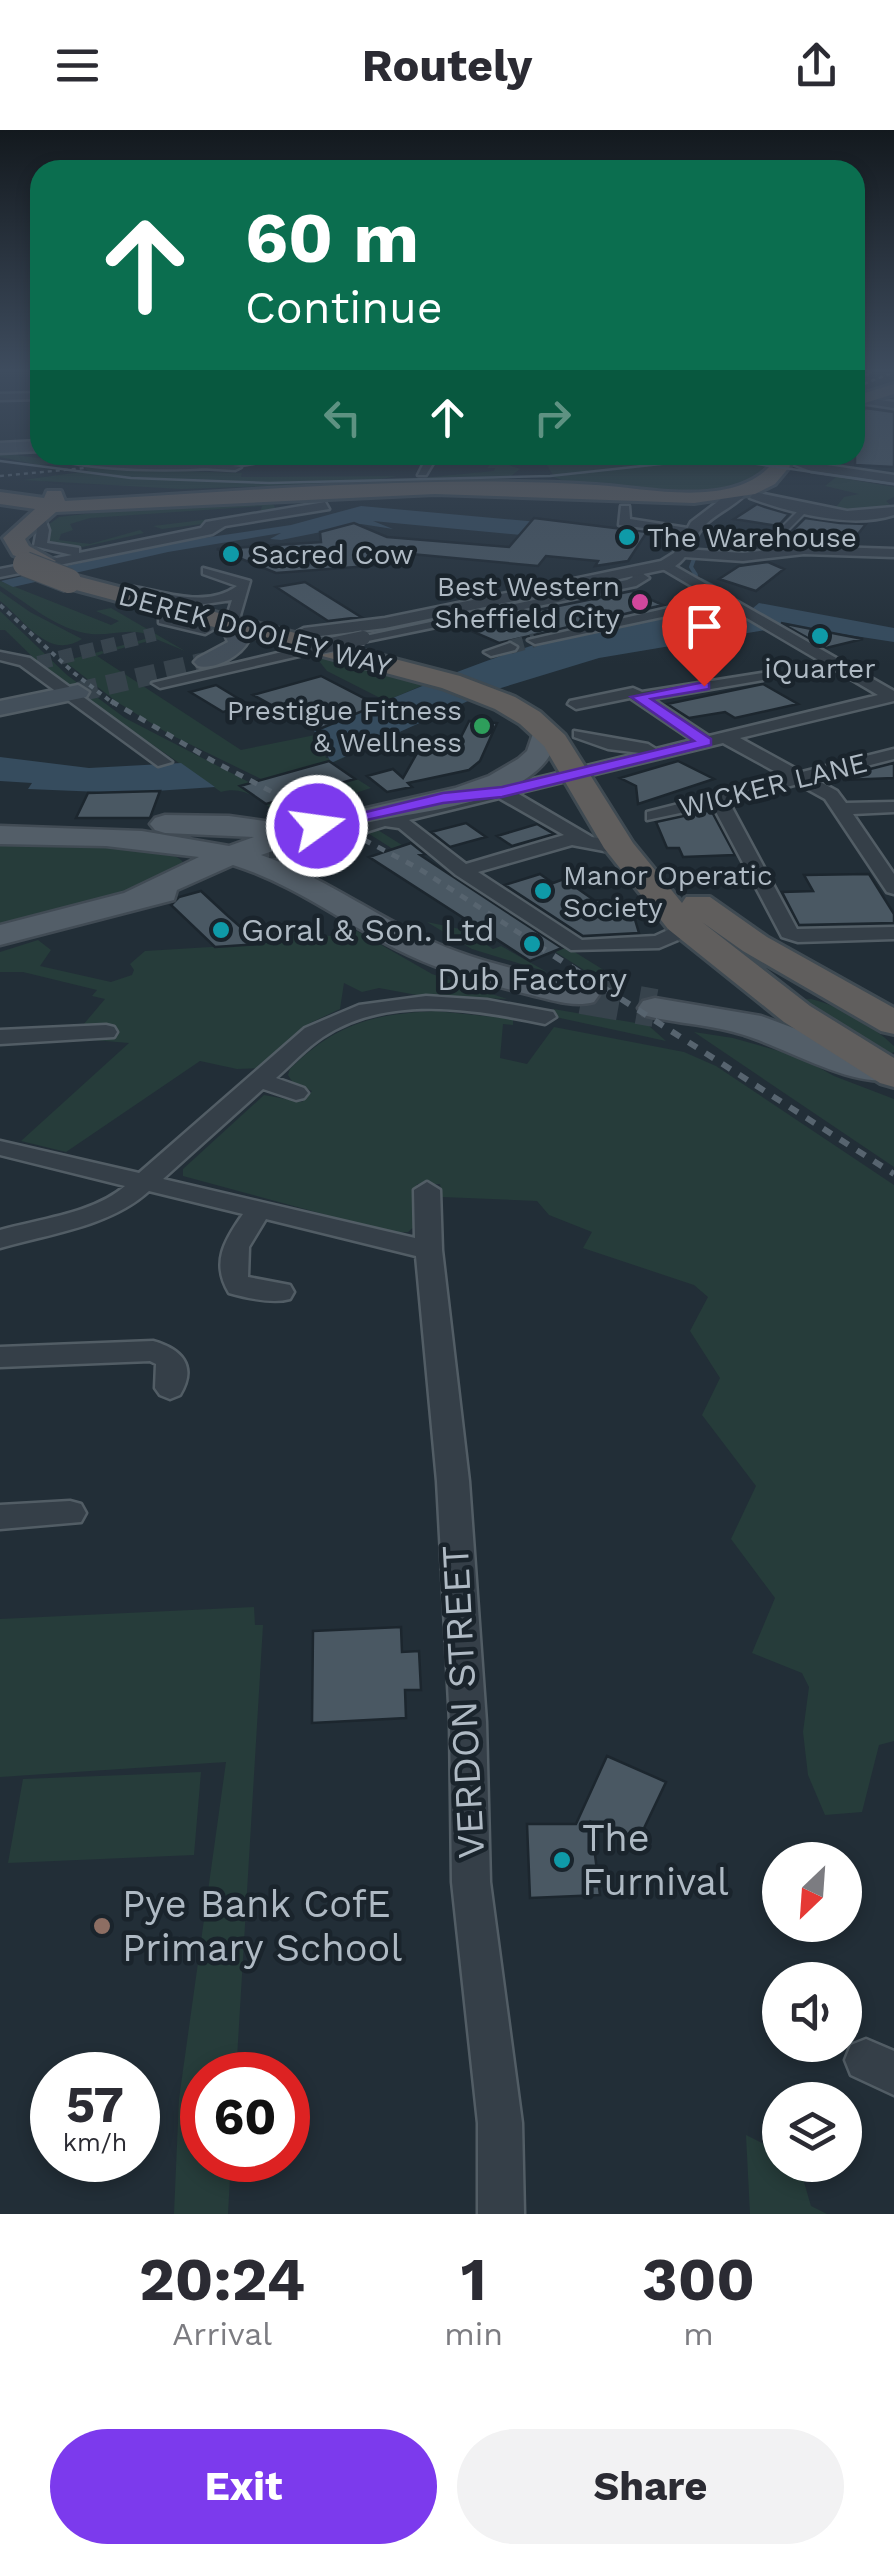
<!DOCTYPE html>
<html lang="en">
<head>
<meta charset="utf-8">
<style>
  :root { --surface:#fff; --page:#f2f2f3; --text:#2b2b33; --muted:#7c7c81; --accent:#7c3aed }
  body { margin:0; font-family:"Work Sans",sans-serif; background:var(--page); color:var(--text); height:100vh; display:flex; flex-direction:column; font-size:38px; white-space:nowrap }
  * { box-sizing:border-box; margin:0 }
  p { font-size:32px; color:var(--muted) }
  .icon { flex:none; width:55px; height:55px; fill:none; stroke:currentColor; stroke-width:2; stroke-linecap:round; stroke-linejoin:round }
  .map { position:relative; height:2084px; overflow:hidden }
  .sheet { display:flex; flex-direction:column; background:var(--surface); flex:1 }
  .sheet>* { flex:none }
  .guide { position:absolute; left:30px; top:30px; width:835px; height:305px; border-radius:30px; box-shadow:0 5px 15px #0003; background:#0b6e4f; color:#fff; overflow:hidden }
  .needle { width:65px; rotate:205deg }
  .fabs { position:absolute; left:762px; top:1712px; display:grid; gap:20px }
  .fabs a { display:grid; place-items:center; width:100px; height:100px; border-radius:50%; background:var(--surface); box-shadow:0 5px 15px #0003; font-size:50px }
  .speed { position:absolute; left:30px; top:1922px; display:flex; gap:20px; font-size:50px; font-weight:700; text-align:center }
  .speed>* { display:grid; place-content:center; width:130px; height:130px; border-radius:50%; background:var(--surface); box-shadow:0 5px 15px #0003; line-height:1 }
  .speed small { font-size:25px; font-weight:400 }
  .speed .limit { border:15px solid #d22; background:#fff; color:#111 }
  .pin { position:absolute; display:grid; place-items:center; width:85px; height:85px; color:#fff; margin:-102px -42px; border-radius:50% 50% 50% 0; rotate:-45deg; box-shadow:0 0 10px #0007 }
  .pin .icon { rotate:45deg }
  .me { position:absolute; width:110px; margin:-55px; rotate:76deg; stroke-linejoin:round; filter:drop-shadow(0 0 8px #0008) }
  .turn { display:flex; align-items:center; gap:35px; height:210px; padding:0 50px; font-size:45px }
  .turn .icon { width:130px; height:130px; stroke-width:2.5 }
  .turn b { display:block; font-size:70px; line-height:85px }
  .lanes { display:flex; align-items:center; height:95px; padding:0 50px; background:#0003; justify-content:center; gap:50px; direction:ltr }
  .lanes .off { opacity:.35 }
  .eta { display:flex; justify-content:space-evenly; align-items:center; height:170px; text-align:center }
  .eta b { font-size:60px; font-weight:700; line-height:70px }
  .action { display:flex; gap:20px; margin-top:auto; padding:20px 50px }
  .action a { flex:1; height:115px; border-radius:60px; background:var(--accent); color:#fff; font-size:40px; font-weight:700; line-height:115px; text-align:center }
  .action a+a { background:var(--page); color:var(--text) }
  header { display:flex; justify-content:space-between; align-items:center; height:130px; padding:0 50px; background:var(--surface); font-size:45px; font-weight:700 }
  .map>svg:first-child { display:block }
</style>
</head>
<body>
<header><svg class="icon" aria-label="menu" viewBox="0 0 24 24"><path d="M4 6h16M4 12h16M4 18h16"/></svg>Routely<svg class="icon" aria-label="share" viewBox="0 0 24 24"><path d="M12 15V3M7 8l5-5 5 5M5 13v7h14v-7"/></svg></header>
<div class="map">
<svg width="894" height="2084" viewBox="0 0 894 2084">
  <rect width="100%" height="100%" fill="#222e37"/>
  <!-- green -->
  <path fill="#263c3a" d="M0,323L123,339L242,343L241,347L397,346L360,353L181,359L23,350L88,341L77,331L39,335L0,327Z
    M558,325H764L769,335C739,377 610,363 564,351L554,347L547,335Z
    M494,330L520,339L511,346L495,349L371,353L494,341L495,338H487Z
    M836,347L894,357V367L886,371L894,378L873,385L839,380L836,377L844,367L859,364L825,356Z
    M255,371L274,375L276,380L258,387L162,399L153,396L260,383L262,376L90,388L70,394L73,400L61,404L59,410L90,414L140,400L144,403L78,418L46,416L48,395L59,387L154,376Z
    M0,451L111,495L119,491L96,481L111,478L185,521L156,509L112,521L109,519L152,507C133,496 113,506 91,504C57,500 27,473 0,456Z
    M0,461L30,482L82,509C48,531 24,489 0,471Z
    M0,481L67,545L125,588L301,679L280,685C262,672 245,655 221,662L49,543L5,500H0Z
    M102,521L104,523L97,526L241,620L320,604L326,628L345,627L332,633L371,658L331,671L615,847L584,840L355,695L169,604L117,572L64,531Z
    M323,525L428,553L386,571L327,541L319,531Z
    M0,713C30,713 170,711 183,732C163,757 36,789 0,797Z
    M427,792L465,800L475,796L478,798L469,803L493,819L501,816L547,842L472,819Z
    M357,801L432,844L507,869L422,866L379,858L362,862L344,853L340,879L310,893L259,938L237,939L200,931L66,1022L21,1011L129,913L82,909L83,895L105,869L92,866L97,860L23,842H0V822L38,810L51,820L40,836L111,852L132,845L134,840L130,834L145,821L260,814L291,805L342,806Z
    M811,869C840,876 872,895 894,916V922L887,925L790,870Z
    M553,879L648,895L666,911L551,886Z
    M436,881L513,889V895L503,894L500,928L527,934L554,897L684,922L716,936L894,1055V1611L879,1615L862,1682L825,1685L808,1645L803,1602L809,1557L802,1543L752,1523L775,1468L731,1409L756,1356L702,1285L720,1248L690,1201L708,1167L694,1155L583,1118L592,1102L549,1085L537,1071L442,1067L440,1054H417L416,1095L408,1102L393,1103L183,1046V1039L264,965L302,972L312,961L293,953L288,945L290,939C335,894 373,884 436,881Z
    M694,902L733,908L800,927L834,946L894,969V1037Z
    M254,1477L255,1495H263L236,1945H202V2030H231L228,2084H174L179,1969L226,1632L0,1647V1489Z
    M201,1642L194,1725L8,1733L23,1649Z
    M746,2005L780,2022V2035H799L811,2076L827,2084H750Z"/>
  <!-- water -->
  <path fill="#364c5e" d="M361,376L616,399L575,410L373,391L393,399L361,394L281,410L270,409L281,403L168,422L13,457L1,451L163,414L291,395Z
    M759,473L894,498V512L790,496L599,528L488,562L331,633L324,618L330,614H324L314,601C454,543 597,476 753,478Z
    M0,627L89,638L181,633L215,657L125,663L28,659L32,653L0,651Z"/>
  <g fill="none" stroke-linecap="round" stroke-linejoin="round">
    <!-- stream -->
    <path stroke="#364c5e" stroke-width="4" d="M695,426L691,437L696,445
      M701,450L729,464"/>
  </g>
  <!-- building -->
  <path fill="#4a5863" stroke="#1c262e" stroke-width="2.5" d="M865,278L894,282V337L855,335V300Z
    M757,374L765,377L789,384L778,396L734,389Z
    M534,388L647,402L628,431L595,436L598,431L546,426L538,436L389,422L396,434L276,443L217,419L321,412L320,402L354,393L387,407L509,417Z
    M805,388L840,393L866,394L850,414L781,412Z
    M768,432L784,439L756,461L719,449L739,436Z
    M305,452L361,487L328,491L276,457Z
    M632,461L663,475L499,513L460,496Z
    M781,493L863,509L826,518Z
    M321,546L377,575L317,600L253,565Z
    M763,554L798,574L735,588L725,582L689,588L667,574Z
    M216,555L249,575L223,582L190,562Z
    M469,591L497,593L480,631L469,640L408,653L412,657L387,662L367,646L393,639L403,648L421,616L455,619Z
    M329,631L355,649L266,674L240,656Z
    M678,631L714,649L638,674L636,656L620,648Z
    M894,633V648L844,650L843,646Z
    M160,661L150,688H76L88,663Z
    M711,680L735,725L683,727L679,718H667L656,692Z
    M466,693L486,707L450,717L431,702Z
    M537,694L554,704L512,716L497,706Z
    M411,713L425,724L420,725L562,818L530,831L369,727Z
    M540,744L553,753L564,749L594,770L630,773L639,803L583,806L505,755Z
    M869,744L894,784V793L799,795L782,762L813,761L804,745Z
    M201,761L228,786L260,814L215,817L171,775L179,767Z
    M401,1497L402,1522L419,1521L421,1560H405L406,1588L312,1593L313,1501Z
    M607,1626L666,1652L636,1715L591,1692L600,1765L530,1768L527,1694H576Z"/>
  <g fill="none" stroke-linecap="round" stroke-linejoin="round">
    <!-- pedestrian-tunnel -->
    <path stroke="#37434c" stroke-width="10" stroke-dasharray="10 5" stroke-linecap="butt" d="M719,510L734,519"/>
    <!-- minor-tunnel -->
    <path stroke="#37434c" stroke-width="14" stroke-dasharray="14 8" stroke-linecap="butt" d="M510,517L535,510
      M38,533L155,504"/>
    <!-- secondary-tunnel -->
    <path stroke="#37434c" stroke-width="20" stroke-dasharray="20 10" stroke-linecap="butt" d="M78,562L205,532"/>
    <!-- primary-tunnel -->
    <path stroke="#37434c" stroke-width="38" stroke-dasharray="38 19" stroke-linecap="butt" d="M582,865L655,878"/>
    <!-- pedestrian casing -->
    <g stroke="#525d65" stroke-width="4">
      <path id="pedestrian" d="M804,375L811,377L776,412L784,422L777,424L767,412Z"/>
    </g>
    <!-- minor casing -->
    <g stroke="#525d65" stroke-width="5">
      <path id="minor" d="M40,263V269L0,270V264Z
        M858,267L894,272V278L855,272Z
        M428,325H438L426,345H418Z
        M205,333L241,337L235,340L201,338Z
        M754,362L847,381L894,377V385C851,399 791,383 750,368Z
        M325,372L329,379L225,396L212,404L0,447V439L72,425L34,416L37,400L33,389L43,378L49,382L45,389L49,400L47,413L79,418V423L201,398L206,392Z
        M621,376H629L630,389L700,400L694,404L619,395Z
        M804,416L894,419V427L804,424L743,431L684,427L678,423L684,419L743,423Z
        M666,431L894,561V571L740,608L802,642L894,619V629L815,649L837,661L846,673L894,672V682L853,684L894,744V764L887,762L825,669L798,654L729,672L797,799L894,797V809L798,812L782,807L713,676L647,690V682L785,647L723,613L517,663L592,707L627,714L629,718L620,724L572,715L478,742L582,810L655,806L668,800L673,788H687L690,792L685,807L659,818L571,820L456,745L399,698L385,696L283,728H269V720L347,694L640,623L608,619L574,607V601L648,614L656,619L692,610L630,568L576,579L568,574L570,571L633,558L642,562L768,542V548L763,550L653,569L709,606L878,565L723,474L535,514L528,510L712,468L661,438L659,435ZM499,668L564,705L466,734L409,690Z
        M203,438L250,451L239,489L227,486L232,470L191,476L127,461L134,457C168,463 206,478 237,456L203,444Z
        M635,438L649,448L636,456L363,512L356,508L627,450L633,447L628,442Z
        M164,486L210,497L212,500L205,504L159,493V487Z
        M510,513L517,517L515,520L491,526L484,522Z
        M307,516L314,520L312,523L160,558L152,553Z
        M0,522L30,528L172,632L158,636L20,535L0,530Z
        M426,866L487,870L553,882L556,887L545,894C474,879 388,864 323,907C306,918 291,935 276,948L304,958L308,963L304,968L296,970L263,959L163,1049L415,1108L414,1060L427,1052L440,1060L442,1120L469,1351L486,1592L490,1752L522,1993L524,2084H478V1993L452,1752L450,1592L437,1351L416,1126L266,1089L249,1117L248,1147L290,1155L294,1162L290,1169C272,1174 247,1168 229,1163C211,1133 224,1111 243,1084L149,1061C111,1096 49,1104 0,1118V1100C40,1089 94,1083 125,1056L0,1025V1011L139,1043L305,898L359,875Z
        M106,895L114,897L117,902L114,907L0,914V900Z
        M153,1211C181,1219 198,1235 180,1265L170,1269L160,1265L155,1258L156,1234L150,1231L0,1237V1217Z
        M70,1371L81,1374L86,1383L81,1392L0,1399V1375Z
        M866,1909L894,1921V1965L851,1945L845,1930L851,1915Z"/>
    </g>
    <!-- tertiary casing -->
    <g stroke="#525d65" stroke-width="5">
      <path id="tertiary" d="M50,325L165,331L279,325C248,344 81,344 50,325Z
        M418,325H546L539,329L493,332L425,329Z
        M769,325H789L813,333L894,345V353L811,341Z
        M737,357L749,360C737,376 719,381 705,395C691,409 691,428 672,438L385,498L304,508L295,503L304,498L385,488L661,431L674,423L691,392Z"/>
    </g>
    <!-- secondary casing -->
    <g stroke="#525d65" stroke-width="5">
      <path id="secondary" d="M40,311V321L0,323V313Z
        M232,491L239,493L249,510C241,526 215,540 198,536L194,532L198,528L228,512L222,497Z
        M78,555L89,562L86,567L0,585V571Z"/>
    </g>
    <!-- primary casing -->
    <g stroke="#414b54" stroke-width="5">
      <path id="primary" d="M545,593L558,601C551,673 420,680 366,693C330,702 296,713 261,725C320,745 369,782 425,808C479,834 536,843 594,858L599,865L594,872C573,878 548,869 527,864C482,853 437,840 396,819C341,791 293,754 233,735L177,760L174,770L0,815V795L124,763L199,727L106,716L0,714V696L142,701L229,716L254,707L165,703L155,700L150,694L155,688L165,685L229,686L292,695L455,658L489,646L518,629L527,621L536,595Z
        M655,868L761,886L871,927L894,931V949C854,959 784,917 744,905C711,894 676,894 643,885L638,878L643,871Z"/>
    </g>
    <!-- trunk casing -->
    <g stroke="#3f4a52" stroke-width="6">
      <path id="trunk" d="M894,254V264L855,276V266Z
        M767,325H785L790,336L775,354L755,364L694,373L435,364L56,382L25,409L29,416L56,431L45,438L13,425L3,408L35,379L0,374V362L44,368L47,361H61L65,371C241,362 421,344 596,355C648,358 732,379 771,335Z
        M69,444L460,546L515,567L540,582L565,605L633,713L682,773L686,767H710L767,807L894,878V904L881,901L743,821L702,792L810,876L894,928V957L880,953L784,892L668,799L604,718L544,616L520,594L495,579L442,558L61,456L58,451L61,446Z"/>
    </g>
    <!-- pedestrian -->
    <use href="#pedestrian" fill="#353f48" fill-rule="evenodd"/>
    <!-- minor -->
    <use href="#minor" fill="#353f48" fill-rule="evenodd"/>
    <!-- tertiary -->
    <use href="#tertiary" fill="#353f48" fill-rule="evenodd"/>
    <!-- secondary -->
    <use href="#secondary" fill="#434f5a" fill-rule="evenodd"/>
    <!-- primary -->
    <use href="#primary" fill="#535e68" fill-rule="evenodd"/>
    <!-- trunk -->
    <use href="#trunk" fill="#605e5d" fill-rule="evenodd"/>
    <!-- tram -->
    <path stroke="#57646f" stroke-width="2.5" d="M855,251L871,242
      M0,331L131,348L269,353L550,346L716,328L894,354"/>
    <!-- rail-far3 -->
    <path stroke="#57646f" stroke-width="2.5" stroke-dasharray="4 4" stroke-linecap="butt" d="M864,254L894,242
      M137,333L210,327
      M0,346L85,338"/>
    <!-- rail-far2 -->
    <path stroke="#57646f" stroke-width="4" stroke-dasharray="5 5" stroke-linecap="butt" d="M0,475L74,543L114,574"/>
    <!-- rail-far1 -->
    <path stroke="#57646f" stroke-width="5" stroke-dasharray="8 8" stroke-linecap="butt" d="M111,571L213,631L418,738L541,817"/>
    <!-- rail -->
    <path stroke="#57646f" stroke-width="6" stroke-dasharray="10 10" stroke-linecap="butt" d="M537,815L894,1044"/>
    <!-- minor-bridge casing -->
    <g stroke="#525d65" stroke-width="16" stroke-linecap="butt">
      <path id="minor-bridge" d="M307,520L363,508"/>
    </g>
    <!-- trunk-bridge casing -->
    <g stroke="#3f4a52" stroke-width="26" stroke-linecap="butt">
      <path id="trunk-bridge" d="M25,434L69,451"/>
    </g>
    <!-- minor-bridge -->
    <use href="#minor-bridge" stroke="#353f48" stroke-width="14"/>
    <!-- trunk-bridge -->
    <use href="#trunk-bridge" stroke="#605e5d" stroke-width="24"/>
  </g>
  <!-- sky -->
  <linearGradient id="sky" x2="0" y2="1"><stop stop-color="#13191e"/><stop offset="0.45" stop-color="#3e4c5e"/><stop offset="1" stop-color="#3e4c5e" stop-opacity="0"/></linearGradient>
  <rect width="894" height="534" fill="url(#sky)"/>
  <!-- route -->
  <path fill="#7c3aed" stroke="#51269a" stroke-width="2.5" d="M704,552L709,553V559L651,569L711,609V615L502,667L443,673L317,701L309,696L443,663L502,657L694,611L631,567Z"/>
  <!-- markers -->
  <g fill="#0f9aa8" stroke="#1a242c" stroke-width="4">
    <circle cx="627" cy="407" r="10"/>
    <circle cx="231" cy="424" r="10"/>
    <circle cx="820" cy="506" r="10"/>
    <circle cx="543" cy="761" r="10"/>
    <circle cx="221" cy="800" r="10"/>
    <circle cx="532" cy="814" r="10"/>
    <circle cx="562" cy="1730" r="10"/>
  </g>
  <circle fill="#d1479c" stroke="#1a242c" stroke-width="4" cx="640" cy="472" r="10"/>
  <circle fill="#2e9e5b" stroke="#1a242c" stroke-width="4" cx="482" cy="596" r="10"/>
  <circle fill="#8d6e63" stroke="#1a242c" stroke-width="4" cx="102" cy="1796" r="10"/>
  <g text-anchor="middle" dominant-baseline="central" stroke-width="9" stroke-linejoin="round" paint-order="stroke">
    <!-- far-poi labels -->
    <g font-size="28" fill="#afbac4" stroke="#1a242c" text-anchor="start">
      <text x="647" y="407">The Warehouse</text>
      <text x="251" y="424">Sacred Cow</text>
      <text x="620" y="456" text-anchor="end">Best Western<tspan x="620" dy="32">Sheffield City</tspan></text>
      <text x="820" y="538" text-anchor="middle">iQuarter</text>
      <text x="462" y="580" text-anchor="end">Prestigue Fitness<tspan x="462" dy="32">&amp; Wellness</tspan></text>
      <text x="563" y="745">Manor Operatic<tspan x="563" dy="32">Society</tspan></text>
    </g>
    <!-- far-street labels -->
    <g font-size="28" fill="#afbac4" stroke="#1a242c">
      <text transform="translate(255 501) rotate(15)">DEREK DOOLEY WAY</text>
      <text transform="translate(773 655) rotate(-14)">WICKER LANE</text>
    </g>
    <!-- poi labels -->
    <g font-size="32" fill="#afbac4" stroke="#1a242c" text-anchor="start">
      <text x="241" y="800">Goral &amp; Son. Ltd</text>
      <text x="532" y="849" text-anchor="middle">Dub Factory</text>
    </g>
    <!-- near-street labels -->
    <g font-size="38" fill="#afbac4" stroke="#1a242c">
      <text transform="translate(463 1572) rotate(-93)">VERDON STREET</text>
    </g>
    <!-- near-poi labels -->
    <g font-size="38" fill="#afbac4" stroke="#1a242c" text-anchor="start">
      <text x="582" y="1708">The<tspan x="582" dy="44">Furnival</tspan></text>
      <text x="122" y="1774">Pye Bank CofE<tspan x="122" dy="44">Primary School</tspan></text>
    </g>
  </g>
</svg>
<div class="fabs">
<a><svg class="needle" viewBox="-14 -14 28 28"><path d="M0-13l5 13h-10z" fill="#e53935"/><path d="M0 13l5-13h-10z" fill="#7c7c81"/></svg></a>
<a><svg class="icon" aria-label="sound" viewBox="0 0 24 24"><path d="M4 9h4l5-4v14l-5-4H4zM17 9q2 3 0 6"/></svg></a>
<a><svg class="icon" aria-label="layers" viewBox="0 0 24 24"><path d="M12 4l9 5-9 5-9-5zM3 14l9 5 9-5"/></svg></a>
</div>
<div class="speed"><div>57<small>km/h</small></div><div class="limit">60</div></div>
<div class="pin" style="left:704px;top:556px;background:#d93025"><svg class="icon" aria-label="arrive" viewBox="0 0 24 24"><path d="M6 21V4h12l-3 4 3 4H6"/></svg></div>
<svg class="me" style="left:317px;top:696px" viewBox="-20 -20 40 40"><circle r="17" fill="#7c3aed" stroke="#fff" stroke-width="3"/><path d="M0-11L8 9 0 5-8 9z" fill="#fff"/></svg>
<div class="guide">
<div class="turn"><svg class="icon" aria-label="ahead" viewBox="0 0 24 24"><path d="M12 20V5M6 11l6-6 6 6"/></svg><div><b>60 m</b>Continue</div></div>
<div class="lanes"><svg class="icon off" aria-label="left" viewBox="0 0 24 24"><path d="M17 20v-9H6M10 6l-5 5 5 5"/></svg><svg class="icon" aria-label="ahead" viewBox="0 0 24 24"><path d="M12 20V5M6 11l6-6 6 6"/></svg><svg class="icon off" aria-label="right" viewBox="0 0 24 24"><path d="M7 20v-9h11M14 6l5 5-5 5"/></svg></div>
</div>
</div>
<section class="sheet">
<div class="eta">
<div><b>20:24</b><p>Arrival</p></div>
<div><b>1</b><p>min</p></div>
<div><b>300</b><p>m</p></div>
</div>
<div class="action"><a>Exit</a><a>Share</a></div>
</section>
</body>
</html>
